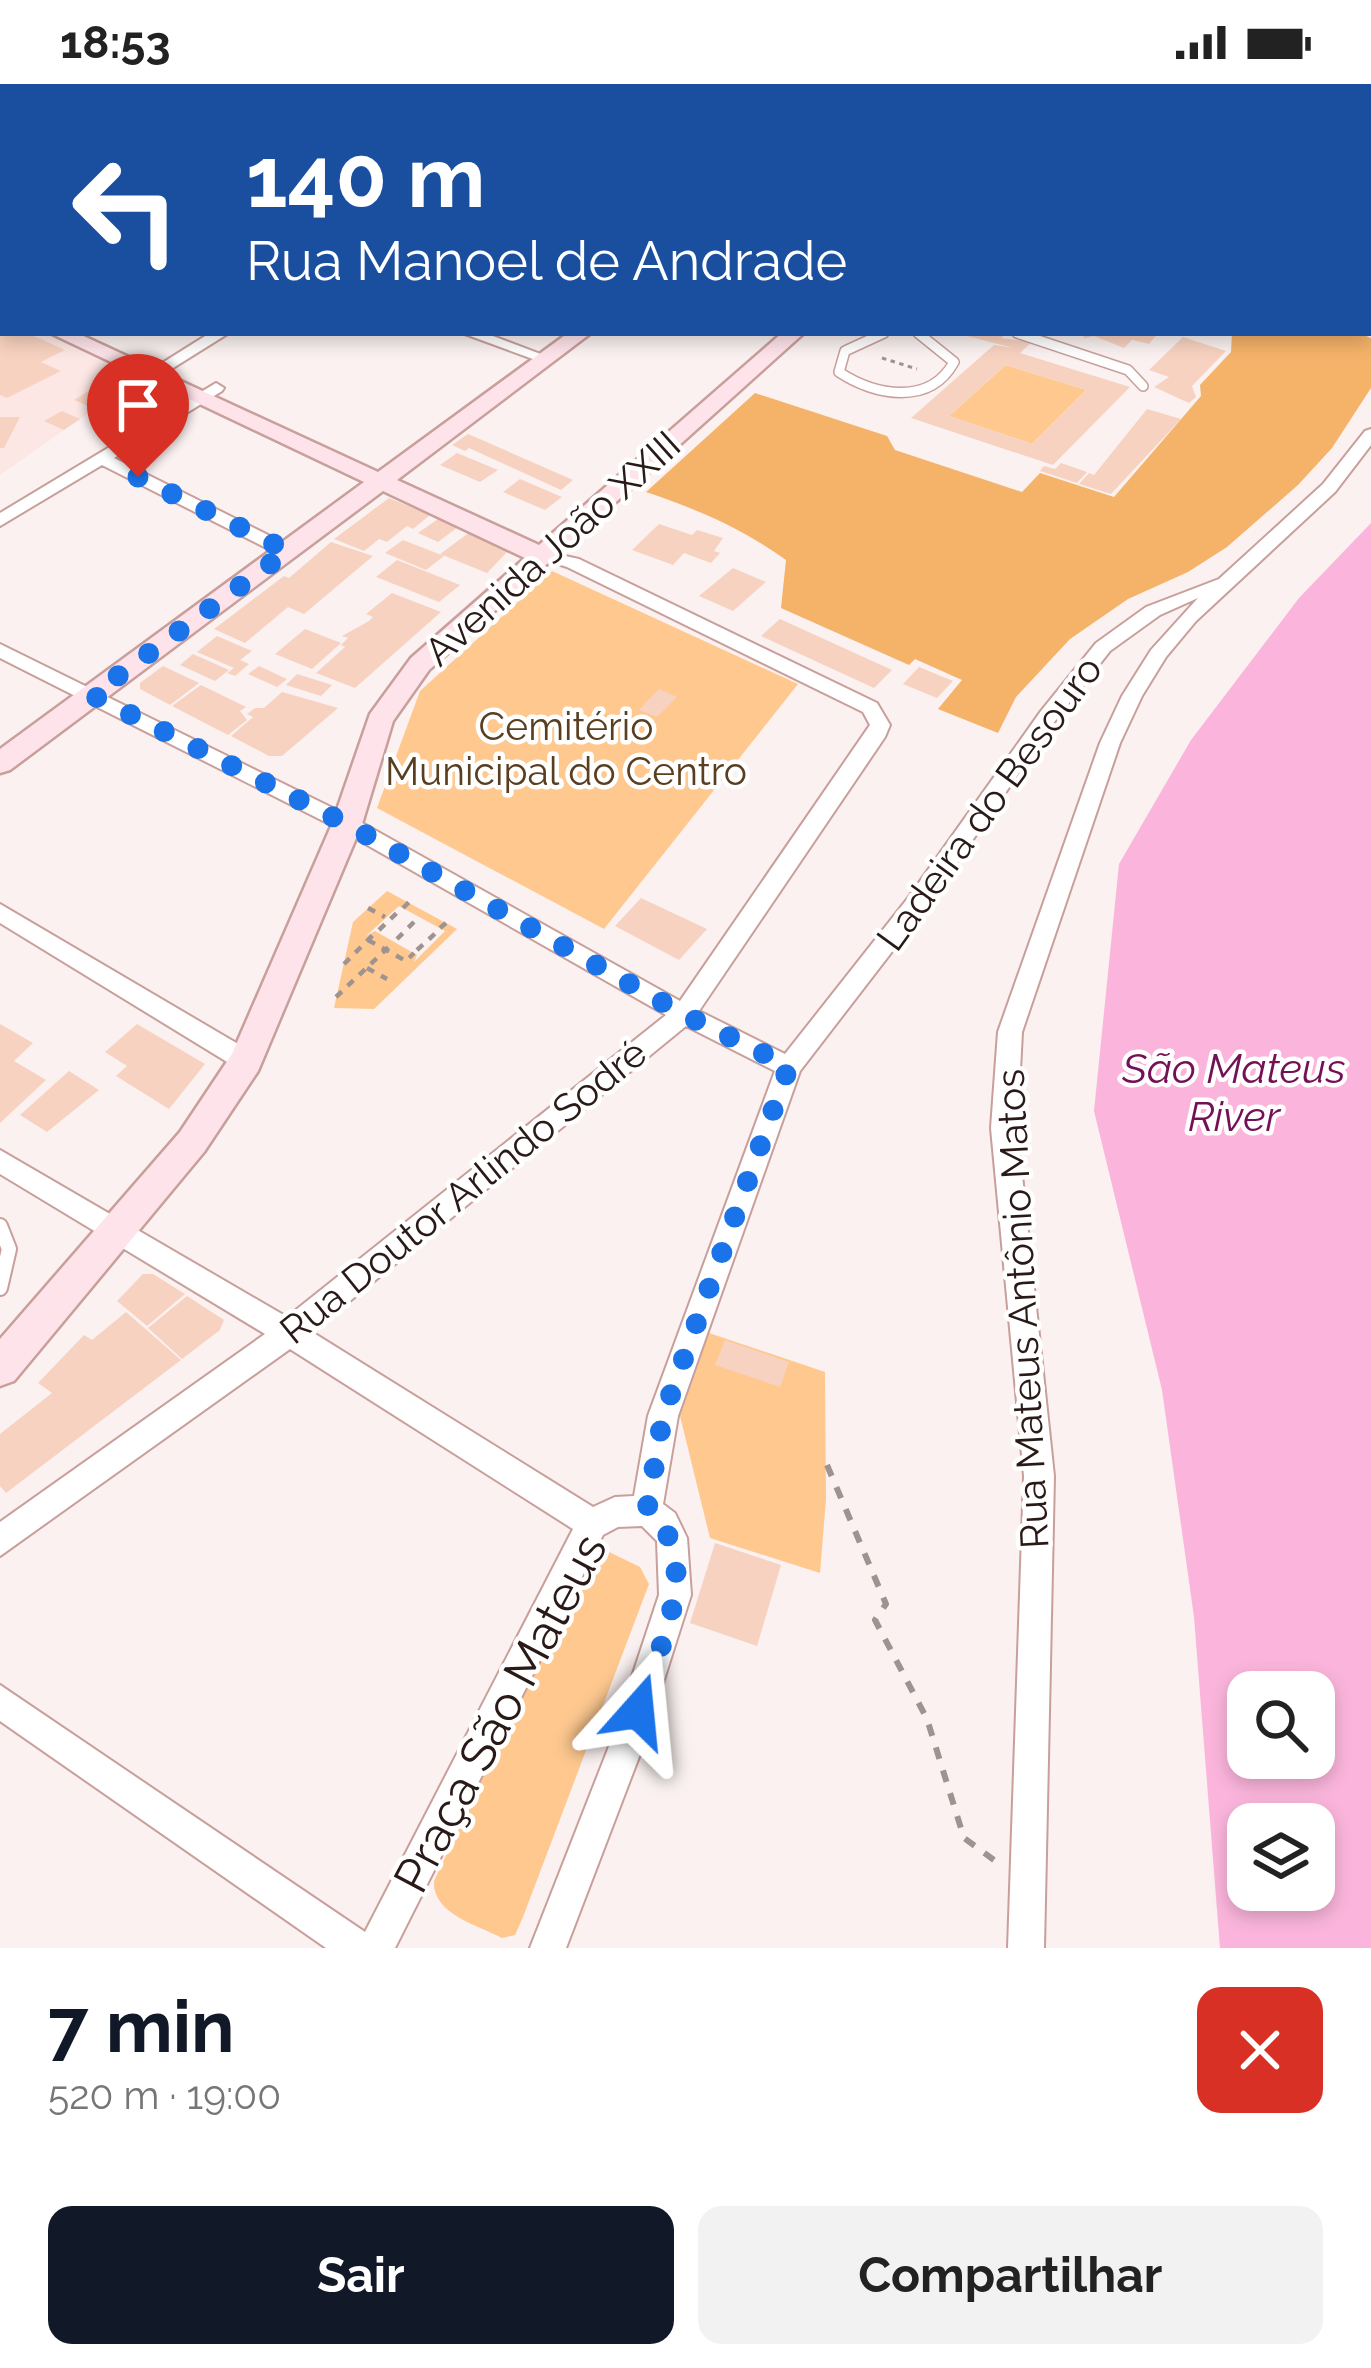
<!DOCTYPE html>
<html lang="pt">
<head>
<meta charset="utf-8">
<style>
  :root { --surface:#fff; --page:#f2f2f2; --text:#222; --muted:#767676; --accent:#111827 }
  body { margin:0; font-family:Raleway,sans-serif; background:var(--page); color:var(--text); height:100vh; display:flex; flex-direction:column; font-size:45px; white-space:nowrap }
  * { box-sizing:border-box; margin:0 }
  p { font-size:39px; color:var(--muted) }
  .icon { flex:none; width:66px; height:66px; fill:none; stroke:currentColor; stroke-width:2; stroke-linecap:round; stroke-linejoin:round }
  .map { position:relative; height:1864px; overflow:hidden }
  .details { display:flex; flex-direction:column; background:var(--surface); flex:1 }
  .details>* { flex:none }
  .top-card { position:absolute; left:0px; top:0px; width:1371px; height:252px; box-shadow:0 6px 18px #0003; background:#1a4fa0; color:#fff; overflow:hidden }
  .tools { position:absolute; left:1227px; top:1587px; display:grid; gap:24px }
  .tools a { display:grid; place-items:center; width:108px; height:108px; border-radius:24px; background:var(--surface); box-shadow:0 6px 18px #0003; font-size:60px }
  .pin { position:absolute; display:grid; place-items:center; width:102px; height:102px; color:#fff; margin:-123px -51px; border-radius:50% 50% 50% 0; rotate:-45deg; box-shadow:0 0 12px #0007 }
  .pin .icon { rotate:45deg }
  .me { position:absolute; width:132px; margin:-66px; rotate:18deg; stroke-linejoin:round; filter:drop-shadow(0 0 9px #0008) }
  .turn { display:flex; align-items:center; gap:42px; height:252px; padding:0 48px; font-size:54px }
  .turn .icon { width:156px; height:156px; stroke-width:2.5 }
  .turn b { display:block; font-size:84px; line-height:102px }
  .round { display:grid; place-items:center; flex:none; width:126px; height:126px; border-radius:24px; background:var(--page) }
  .overview { display:flex; align-items:center; justify-content:space-between; height:204px; padding:0 48px }
  h1 { font-size:72px; font-weight:700; line-height:90px; color:var(--accent) }
  .cta { display:flex; gap:24px; margin-top:auto; padding:24px 48px }
  .cta a { flex:1; height:138px; border-radius:24px; background:var(--accent); color:#fff; font-size:48px; font-weight:700; line-height:138px; text-align:center }
  .cta a+a { background:var(--page); color:var(--text) }
  .status { display:flex; justify-content:space-between; align-items:center; height:84px; padding:0 60px; background:var(--surface); direction:ltr }
  .status svg { height:33px; fill:currentColor }
  .map>svg:first-child { display:block }
</style>
</head>
<body>
<div class="status"><b>18:53</b><svg viewBox="0 0 49 12"><path d="M0 12V9h3v3zM5 12V6h3v6zM10 12V3h3v9zM15 12V0h3v12zM26 1h20v11H26zM47 4h2v5h-2z"/></svg></div>
<div class="map">
<svg width="1371" height="1864" viewBox="0 0 1371 1864">
  <rect width="100%" height="100%" fill="#faf1f0"/>
  <!-- built -->
  <path fill="#fce7e4" d="M0,229L3,249H44L138,294L0,391Z"/>
  <!-- green -->
  <path fill="#fec88f" fill-rule="evenodd" d="M1006,281L1086,306L1032,360L949,332Z
    M552,487L798,600L604,845L377,724L420,607Z
    M387,807L457,845L374,925L334,924L353,838ZM399,822L445,847L414,878L417,871L375,847L366,852Z
    M709,1249L825,1288L826,1415L820,1489L710,1454L680,1332Z
    M605,1466L640,1483L649,1500L523,1833L515,1851L502,1854C477,1841 432,1830 434,1797L578,1491L590,1474Z"/>
  <!-- forest -->
  <path fill="#f5b269" d="M1232,249H1359L1371,254V304L1332,364L1298,401L1227,463L1188,488L1128,515L1070,555L1016,613L998,649L938,625L962,596L915,575L909,581L781,524L786,476C741,444 697,425 646,408L755,309L887,352L895,366L1022,408L1040,389L1114,413L1201,312L1200,301L1231,268Z"/>
  <!-- water -->
  <path fill="#fbb5dc" fill-rule="evenodd" d="M1371,439V1864H1220L1194,1533L1162,1306L1094,1027L1119,780L1191,656L1299,514ZM1248,1608H1314V1674H1248ZM1248,1740H1314V1806H1248Z"/>
  <!-- building -->
  <path fill="#f8d2c0" fill-rule="evenodd" d="M0,249H27L65,266L41,278L61,287L7,314L0,311Z
    M956,249H1007L1001,254L1032,258L1020,269L1130,303L1053,381L911,334L994,261L1013,264ZM1006,281L1086,306L1032,360L949,332Z
    M1080,249H1158L1149,260L1132,256L1124,264L1094,252L1085,254Z
    M1183,253L1226,267L1192,302L1196,313L1189,319L1154,303L1169,293L1149,286Z
    M92,305L111,313L95,325L74,316Z
    M1147,325L1181,335L1111,410L1079,400L1089,389L1094,391Z
    M62,327L80,335L64,346L44,337Z
    M0,333H20L4,364H0Z
    M468,350L482,356L573,396L561,406L469,364L465,367L452,361Z
    M457,369L498,386L480,398L440,381Z
    M1061,379L1087,388L1077,399L1040,387L1044,382L1055,385Z
    M520,395L562,413L545,426L503,408Z
    M389,414L430,431L413,445L407,442L387,458L379,455L364,467L334,455Z
    M438,435L458,443L438,458L418,449Z
    M659,440L692,451L697,446L723,454L714,467L720,469L711,479L684,469L673,481L632,466Z
    M470,448L508,467L487,489L440,470Z
    M403,456L444,472L426,486L385,469Z
    M331,458L373,472L304,530L288,523L245,559L214,545L284,492L289,494Z
    M397,476L460,501L439,518L376,493Z
    M733,484L766,498L733,527L699,512Z
    M392,509L441,528L355,604L316,589L345,563L341,561L348,554L342,552L369,537L373,533L366,530Z
    M780,535L892,586L874,604L761,552Z
    M305,545L341,559L312,585L275,570Z
    M217,552L252,567L240,576L249,580L235,592L227,589L234,584L197,568Z
    M193,570L229,586L215,597L180,581Z
    M163,582L199,599L170,621L140,605V599Z
    M259,582L287,595L277,603L248,590Z
    M919,583L953,597L937,614L903,600Z
    M297,590L332,601L321,612L286,601Z
    M201,601L246,623L240,627L247,636L228,651L172,622Z
    M659,605L677,613L657,633L639,626Z
    M282,608L338,624L282,672H269L231,652L253,633L247,630L255,624H264Z
    M641,814L707,845L679,876L615,842Z
    M0,940L33,959L14,977L46,996L0,1039Z
    M137,940L205,980L169,1025L116,992L127,982L105,968Z
    M69,987L99,1006L47,1048L20,1031Z
    M143,1190H153L185,1210L147,1242L117,1217Z
    M187,1212L224,1236L220,1246L182,1275L148,1244Z
    M126,1228L181,1276L6,1409L0,1402V1350L52,1309L38,1299L84,1251L92,1256Z
    M725,1256L789,1278L780,1303L715,1281Z
    M715,1459L781,1481L757,1562L690,1539Z"/>
  <g fill="none" stroke-linecap="round" stroke-linejoin="round">
    <!-- lane-far1 casing -->
    <g stroke="#c89f9b" stroke-width="12">
      <path id="lane-far1" d="M884,249L845,267L839,288C875,312 930,322 954,278L918,249
        M1017,249L1128,286L1143,302"/>
    </g>
    <!-- lane casing -->
    <g stroke="#c89f9b" stroke-width="18">
      <path id="lane" d="M0,1142L9,1165L0,1204"/>
    </g>
    <!-- street casing -->
    <g stroke="#c89f9b" stroke-width="4">
      <path id="street" d="M36,0H55L59,3H40Z
        M265,0H284L288,3H269Z
        M1161,0H1173V3H1161Z
        M1274,0H1286V3H1274Z
        M1371,25V36L1368,37V26Z
        M3,34V43L0,44V35Z
        M0,85L3,86V94L0,93Z
        M0,183H3L0,193Z
        M210,249H229L157,294L143,291Z
        M462,249H485L554,275L541,278Z
        M216,299L224,304L222,307L114,374L294,464V472H282L102,381L0,442V429Z
        M1371,345V361L1335,408L1196,537L1166,573L1142,612L1120,659L1022,948L1017,1044L1054,1392L1044,1864H1008L1024,1392L991,1044L998,948L1100,659L1122,612L1151,566L1198,514L1160,531L1110,567L1055,637L924,826L800,987L678,1332L663,1420L675,1429L687,1454L691,1511L642,1665L566,1864H530L608,1665L659,1511L657,1457L642,1442L618,1443L603,1451L395,1864H326L0,1637V1601L365,1848L573,1445L290,1265L0,1472V1438L265,1250L0,1090V1066L287,1233L666,931L339,745L0,574V560L355,735L680,917L870,641L863,628L567,483L533,472L542,467L579,475L877,619L890,641L885,653L699,927L785,970L908,814L1041,627L1096,559L1146,523L1219,495L1323,400L1365,347ZM686,942L775,987L648,1332L634,1412L615,1413L593,1423L312,1248Z
        M0,820L255,970L258,977L255,984H237L0,839Z"/>
    </g>
    <!-- secondary casing -->
    <g stroke="#c89f9b" stroke-width="5">
      <path id="secondary" d="M0,198L3,199V211L0,210Z
        M50,249H77L378,388L568,249H591L397,396L539,461L782,249H804L429,586L393,637L362,740L258,987L204,1068L14,1297L0,1302V1255L180,1048L232,970L332,740L370,630L411,574L525,474L383,407L10,686L0,689V665L364,398Z"/>
    </g>
    <!-- path-far2 -->
    <path stroke="#9f9392" stroke-width="3" stroke-dasharray="4.5 4.5" stroke-linecap="butt" d="M882,274L917,285"/>
    <!-- path-far1 -->
    <path stroke="#9f9392" stroke-width="4.5" stroke-dasharray="8 8" stroke-linecap="butt" d="M368,824L385,833
      M403,824L409,818
      M440,844L446,839
      M379,846L400,826
      M397,855L417,835
      M368,856L406,877L414,869
      M417,866L438,847
      M344,880L376,848
      M367,884L387,895
      M336,913L394,858"/>
    <!-- path -->
    <path stroke="#9f9392" stroke-width="6" stroke-dasharray="12 12" stroke-linecap="butt" d="M827,1381L886,1520L875,1536L927,1635L964,1754L994,1776"/>
    <!-- lane-far1 -->
    <use href="#lane-far1" stroke="#fff" stroke-width="9"/>
    <!-- lane -->
    <use href="#lane" stroke="#fff" stroke-width="14"/>
    <!-- street -->
    <use href="#street" fill="#fff" fill-rule="evenodd"/>
    <!-- secondary -->
    <use href="#secondary" fill="#fee4ea" fill-rule="evenodd"/>
  </g>
  <g fill="none" stroke-linecap="round" stroke-linejoin="round">
    <!-- route -->
    <path stroke="#1a73e8" stroke-width="21" stroke-dasharray="0 37.8" d="M138,393L288,467L92,611L347,740L683,930L789,982L663,1332L647,1426C708,1475 657,1567 638,1627"/>
  </g>
  <g text-anchor="middle" dominant-baseline="central" stroke-width="9" stroke-linejoin="round" paint-order="stroke">
    <!-- street labels -->
    <g font-size="39" fill="#291a18" stroke="#fff">
      <text transform="translate(552 464) rotate(-42)">Avenida João XXIII</text>
      <text transform="translate(989 719) rotate(-54)">Ladeira do Besouro</text>
      <text transform="translate(463 1107) rotate(-39)">Rua Doutor Arlindo Sodré</text>
      <text transform="translate(1022 1225) rotate(-93)">Rua Mateus Antônio Matos</text>
    </g>
    <!-- park labels -->
    <g font-size="39" fill="#593e1f" stroke="#fff">
      <text x="566" y="642">Cemitério<tspan x="566" dy="45">Municipal do Centro</tspan></text>
    </g>
    <!-- water labels -->
    <g font-size="42" font-style="italic" fill="#741055" stroke="#fff">
      <text x="1234" y="984">São Mateus<tspan x="1234" dy="48">River</tspan></text>
    </g>
    <!-- near-street labels -->
    <g font-size="48" fill="#291a18" stroke="#fff">
      <text transform="translate(500 1629) rotate(-62)">Praça São Mateus</text>
    </g>
  </g>
</svg>
<div class="tools">
<a><svg class="icon" aria-label="search" viewBox="0 0 24 24"><circle cx="10" cy="10" r="6"/><path d="M15 15l6 6"/></svg></a>
<a><svg class="icon" aria-label="layers" viewBox="0 0 24 24"><path d="M12 4l9 5-9 5-9-5zM3 14l9 5 9-5"/></svg></a>
</div>
<div class="pin" style="left:138px;top:393px;background:#d93025"><svg class="icon" aria-label="arrive" viewBox="0 0 24 24"><path d="M6 21V4h12l-3 4 3 4H6"/></svg></div>
<svg class="me" style="left:638px;top:1627px" viewBox="-20 -20 40 40"><path d="M0-17L14 15 0 8-14 15z" fill="#1a73e8" stroke="#fff" stroke-width="4"/></svg>
<div class="top-card">
<div class="turn"><svg class="icon" aria-label="left" viewBox="0 0 24 24"><path d="M17 20v-9H6M10 6l-5 5 5 5"/></svg><div><b>140 m</b>Rua Manoel de Andrade</div></div>
</div>
</div>
<section class="details">
<div class="overview"><div><h1>7 min</h1><p>520 m · 19:00</p></div><a class="round" style="background:#d93025;color:#fff"><svg class="icon" aria-label="close" viewBox="0 0 24 24"><path d="M6 6l12 12M18 6L6 18"/></svg></a></div>
<div class="cta"><a>Sair</a><a>Compartilhar</a></div>
</section>
</body>
</html>
